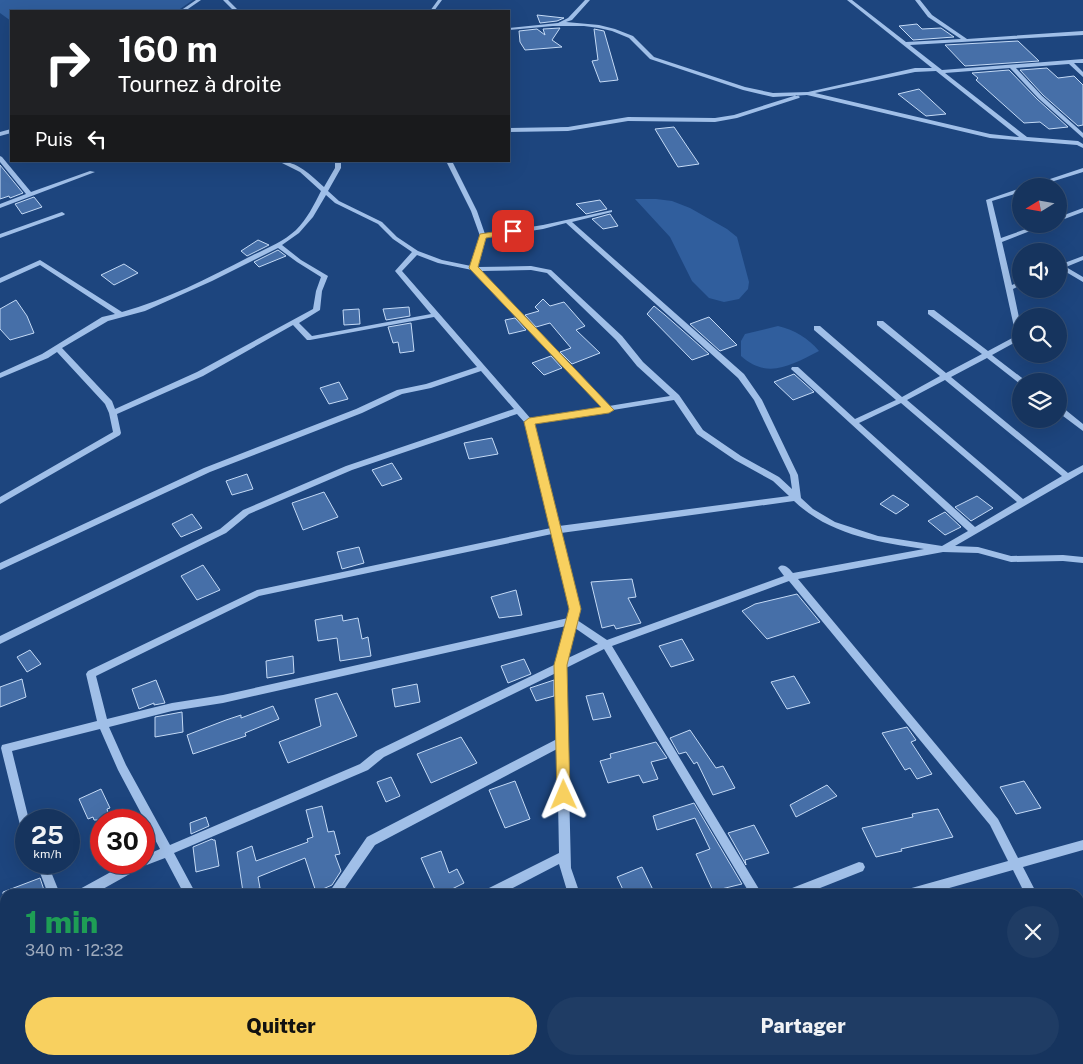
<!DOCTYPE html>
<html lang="fr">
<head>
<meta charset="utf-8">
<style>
  :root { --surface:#16345e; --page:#1f3c64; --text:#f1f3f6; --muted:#9eaabc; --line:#354f73; --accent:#f8d05f }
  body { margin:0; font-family:"Public Sans",sans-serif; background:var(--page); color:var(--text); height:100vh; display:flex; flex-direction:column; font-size:19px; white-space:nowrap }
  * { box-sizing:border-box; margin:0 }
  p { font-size:16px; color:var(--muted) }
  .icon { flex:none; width:28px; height:28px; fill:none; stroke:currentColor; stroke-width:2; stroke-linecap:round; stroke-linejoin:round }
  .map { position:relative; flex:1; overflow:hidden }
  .details { position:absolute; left:0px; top:889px; width:1084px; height:176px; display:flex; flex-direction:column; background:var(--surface); border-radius:15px 15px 0 0; box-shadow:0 5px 20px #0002,0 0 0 1px var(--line) }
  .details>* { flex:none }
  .banner { position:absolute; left:10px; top:10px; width:500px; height:152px; border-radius:0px; box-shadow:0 5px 20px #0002,0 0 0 1px var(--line); background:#202124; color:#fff; overflow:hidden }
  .needle { width:32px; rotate:259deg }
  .controls { position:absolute; left:1012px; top:178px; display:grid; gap:10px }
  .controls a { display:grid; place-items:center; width:55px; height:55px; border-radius:50%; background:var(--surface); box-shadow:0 5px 20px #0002,0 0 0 1px var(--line); font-size:25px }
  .speed { position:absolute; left:15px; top:809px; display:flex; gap:10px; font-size:25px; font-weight:700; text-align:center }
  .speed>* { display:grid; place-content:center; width:65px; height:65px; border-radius:50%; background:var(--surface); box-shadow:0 5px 20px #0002,0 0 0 1px var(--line); line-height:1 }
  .speed small { font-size:12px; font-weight:400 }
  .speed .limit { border:8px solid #d22; background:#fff; color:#111 }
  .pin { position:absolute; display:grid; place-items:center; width:42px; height:42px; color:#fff; margin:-21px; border-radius:10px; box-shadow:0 2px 8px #0006 }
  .me { position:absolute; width:55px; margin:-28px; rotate:359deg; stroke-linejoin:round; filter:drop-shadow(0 0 4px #0008) }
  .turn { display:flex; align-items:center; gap:18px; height:105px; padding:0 25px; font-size:22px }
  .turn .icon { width:65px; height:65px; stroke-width:2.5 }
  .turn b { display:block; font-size:35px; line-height:42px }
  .then { display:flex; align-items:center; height:48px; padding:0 25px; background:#0003; gap:10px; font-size:19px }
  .round { display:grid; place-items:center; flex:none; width:52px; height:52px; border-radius:26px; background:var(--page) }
  .head { display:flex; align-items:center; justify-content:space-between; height:85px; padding:0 25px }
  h1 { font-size:30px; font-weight:800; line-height:38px; color:#1e9e55 }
  .cta { display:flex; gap:10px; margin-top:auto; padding:10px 25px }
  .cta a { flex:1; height:58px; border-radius:30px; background:var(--accent); color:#111; font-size:20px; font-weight:800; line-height:58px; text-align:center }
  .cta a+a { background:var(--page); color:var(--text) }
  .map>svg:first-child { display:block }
</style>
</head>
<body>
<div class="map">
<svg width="1083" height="1064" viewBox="0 0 1083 1064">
  <rect width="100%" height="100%" fill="#1d457e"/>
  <!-- green -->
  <path fill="#305e9d" d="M0,0H193L177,11H11V21L0,13Z
    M635,199H656L672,201L690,208L727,229L737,237L749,282L748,289L739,299L724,302L709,298L692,281L670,237Z
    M778,326C795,330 808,338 819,351C791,365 768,380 741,356V341L745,334Z"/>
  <!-- building -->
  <path fill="#466fa8" stroke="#c4daf6" d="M537,15L564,18L557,21L540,23Z
    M917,24L922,29L941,28L954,37L913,40L899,26Z
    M560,28L552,40L562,47L525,50L520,42L519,31L537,29L545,35L543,29Z
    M594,29L604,31L618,80L600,82L592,61L598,60Z
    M1018,41L1039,61L965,66L945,45Z
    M1047,68L1058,78L1074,76L1083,85V125L1078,126L1043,95L1020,70Z
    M1009,70L1037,99L1068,127L1049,129L1040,122L1024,123L976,80L978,78L972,73Z
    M919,89L946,114L926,116L898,94Z
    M674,127L699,164L678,167L655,129Z
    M0,165L23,193L10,198L9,196L0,199Z
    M34,197L42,207L22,214L15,204Z
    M600,200L607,209L586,214L576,204Z
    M610,214L618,226L603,229L592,219Z
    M258,240L269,245L247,256L241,251Z
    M278,250L286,256L259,267L254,262Z
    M124,264L138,273L114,285L101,275Z
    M543,299L550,306L564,302L585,326L576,330L600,353L572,364L560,352L571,348L550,323L536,327L525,315L539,311L535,307Z
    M16,300L27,316L34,333L10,340L0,329V309Z
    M654,306L665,315L709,354L692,360L647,314Z
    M409,307L410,316L386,320L383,309Z
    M359,309L360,324L344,325L343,310Z
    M709,317L737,345L720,351L690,324Z
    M515,318L526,330L509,334L505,320Z
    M411,323L414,351L400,353L398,342L393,343L388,327Z
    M551,356L562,368L544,375L532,363Z
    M794,374L814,392L793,400L774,382Z
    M339,382L348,399L329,404L320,388Z
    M492,438L498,454L469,459L464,443Z
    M392,463L402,479L382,486L372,470Z
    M247,474L253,489L232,495L226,481Z
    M324,492L338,517L303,530L292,503Z
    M893,495L909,505L896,514L880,504Z
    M977,496L993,508L971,521L955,507Z
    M945,512L961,527L945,535L928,521Z
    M192,514L202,528L181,537L172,524Z
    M359,547L364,563L342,569L337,552Z
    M203,565L220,590L197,600L181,576Z
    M632,579L636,597L628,598L641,623L616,629L614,625L602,628L591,582Z
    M516,590L522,615L499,618L491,597Z
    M797,594L820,622L767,639L742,611L755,604Z
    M342,615L343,621L358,618L362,639L368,637L371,656L340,661L337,638L318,641L315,620Z
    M682,639L694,660L671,667L659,646Z
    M30,650L41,664L27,672L17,657Z
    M293,656L294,673L267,678L266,661Z
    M524,659L531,674L508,683L501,666Z
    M794,676L810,703L787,709L771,682Z
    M22,679L26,697L0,707V687Z
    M156,680L165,703L154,705V703L139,709L132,689Z
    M554,680V696L536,701L530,688Z
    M417,684L420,702L395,707L392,689Z
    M337,693L357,736L288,763L279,742L321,726L315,699Z
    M603,693L611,717L593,720L586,696Z
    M273,706L279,719L245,733L246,736L193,754L187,735L226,720L241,715V718Z
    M182,712L183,732L155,737V717Z
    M907,727L916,740L911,742L932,774L917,779L910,768L905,770L882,733Z
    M690,730L716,768L723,766L735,788L713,795L697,762L694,764L686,752L679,754L670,738Z
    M461,737L477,763L431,783L417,754Z
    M656,742L667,758L651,762L658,779L643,783L639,775L608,783L600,761L611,758L610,754Z
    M391,777L400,796L386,802L377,782Z
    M515,781L530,819L505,828L489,790Z
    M1024,781L1041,808L1016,814L1000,787Z
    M827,785L837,796L796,817L790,805Z
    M101,789L110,808L107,809L110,820H94L93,817L88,819L79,799Z
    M694,803L742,884L713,891L696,854L710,849L695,818L657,830L653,816Z
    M322,806L328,832L334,831L340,854L335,855L341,871L332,885L316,892L305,858L258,877L260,888L243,892L237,852L252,846L256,861L308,842L307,839L313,837L306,810Z
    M938,809L953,837L901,849L902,851L876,857L862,828L913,817L912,814Z
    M206,817L209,826L191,834L190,823Z
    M754,825L769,853L745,860L746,865L728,833Z
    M212,839L213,840H215L219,866L196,872L193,847Z
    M441,851L449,873L457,869L464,883L442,894H437L421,858Z
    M642,867L655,894H625L617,877Z
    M40,878L45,893L3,894V892Z"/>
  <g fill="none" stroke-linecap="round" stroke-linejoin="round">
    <!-- minor -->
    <path fill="#a0bfe8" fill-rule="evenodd" d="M196,0H201L185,11H180Z
      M223,0H228L239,11H234Z
      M438,0H442L434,11H430Z
      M585,0H590L572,20L566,22L599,25L615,29L633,36L654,57L745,87L773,93L808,92L915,68H932L847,0H852L906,42L961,39L928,17L915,0H920L932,15L967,39L1083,31V35L910,45L942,70L1083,59V63H1074L1083,72V77L1069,64L1016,68L1042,96L1083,133V138L1038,98L1010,68L945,73L1027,137L1078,141L1083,144V148L1077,145L990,138L807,95L773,97L743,90L650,59L629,38L612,31L599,28L584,26H553L509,30V28L558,23L568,18ZM936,71L1019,137L990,134L815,93L915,72Z
      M797,95L800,97L799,98L737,118L715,122L628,121L568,131L509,132V128L568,127L628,117L715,118L734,115Z
      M11,129V133L0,136V132Z
      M0,156L2,157L31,192L90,171L95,172L0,208V204L26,194L0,162Z
      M278,161C297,161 311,175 324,187L335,168V161H341V168L328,191L339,201L382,222L397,237L418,251L442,260L471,266L480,236L471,211L446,161H452L477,211L485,234L543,225L612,210V212L572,222L744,374L762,400L798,475L801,498L813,509L835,522L878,536L942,546L968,531L791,369L792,367H798L855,419L896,400L814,330V326H820L902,397L940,376L877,325V321H883L946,373L982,354L928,314V310H934L988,351L1016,336L986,200L1021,188V192L992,201L1001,238L1040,224H1048L1002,242L1012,285L1021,281V285L1013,289L1021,327V339L992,355L1026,381L1019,383L987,358L951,377L1068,473L1083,465V472L955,546L978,547L1011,556L1063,555L1083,557V563L1063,561L1011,562L978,553L943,552L798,579L998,819L1018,858L1083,840V850L1023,867L1037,894H1025L1013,870L928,894H902L904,890L908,889L1008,861L990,825L789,581L612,646L762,894H750L604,649L566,668L571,868L580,894H568L559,864L501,894H483L485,890L559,853L557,749L375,845L341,894H328L367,837L557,739L556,673L384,757L368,770L174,853L196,894H184L165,858L144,866L94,894H76L78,890L129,862H144V856L160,849L118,770L100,729L12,751L29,820H26V834L22,832L21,829L1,748L2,745L6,744L97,721L86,674L88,671L257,590L551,528L525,423L517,414L352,470L249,514L226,533L0,644V636L220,529L243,510L346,466L514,409L481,371L431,388L402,394L362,413L210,472L0,570V563L204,468L356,409L397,390L426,384L477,367L434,317L310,340H307L293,325L203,376L117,414L121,433L120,435L0,504V497L113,432L109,413L105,404L57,352L48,358L0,378V373L42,354L102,317L115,314L40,265L0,283V278L40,260L122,312C166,300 208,278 249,257C265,249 283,242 296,230C307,219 314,205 321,191L300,172ZM326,195L335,203L378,224L393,239L412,252L395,271L431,314L312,336L299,323L320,310L322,291L328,276L301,260L282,245L299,233L313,217ZM566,223L738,378L754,400L790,475L792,489L779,477L741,456L703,430L679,395L643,362L622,336L551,270L531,266L478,267L486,238L543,229ZM278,248L297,262L321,277L316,291L313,309L197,372L115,409L112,401L62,348L108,321L145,311L212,281ZM417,255L438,263L472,270L602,407L531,419L402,271ZM531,270L547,273L616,340L637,366L670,396L609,406L481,271ZM945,380L1062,476L1023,499L907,400ZM674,400L697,434L735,460L773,481L789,496L559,526L533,424L606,411L609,413L613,410ZM901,403L1017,502L975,527L859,423ZM794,501C830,535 877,542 924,549L793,573C789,569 786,564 780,566L778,568L784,576L607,640L577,620L580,609L561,533ZM552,534L570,609L568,618L223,695L172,703L107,719L96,676L259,596ZM566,626L556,664L376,751L360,764L170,845L126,765L109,727L172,711L223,703ZM575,628L598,644L568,658Z
      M1083,168V172L1038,186H1029Z
      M1083,208V212L1059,221V217Z
      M62,212L65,214L64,215L0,238V234Z
      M1083,256V260L1066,267L1083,277V282L1061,269H1059V265Z
      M1059,407H1062L1083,424V431L1059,413Z
      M36,862H47L60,894H48Z
      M859,862L863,863L865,867L863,871L805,894H785L787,890Z
      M5,929V942L0,944V931Z
      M1083,943V955L1079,957V945Z
      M1079,980L1083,982V1001L1079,999Z
      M120,1060H133L134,1064H121Z
      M261,1060H273L274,1064H262Z
      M354,1060H375L374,1064H353Z
      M530,1060H542V1064H530Z"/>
  </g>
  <!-- route -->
  <path fill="#f8d05f" stroke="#a1873e" d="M513,229L517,231L516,233L486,238L478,267L614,410L609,413L535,424L581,609L567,665L570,795L568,800L564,801L559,800L557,795L554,665L569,609L524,422L529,418L601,407L469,268L480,234Z"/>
</svg>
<div class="controls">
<a><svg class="needle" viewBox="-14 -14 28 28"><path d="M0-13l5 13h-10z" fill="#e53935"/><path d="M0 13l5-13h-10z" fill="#9eaabc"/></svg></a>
<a><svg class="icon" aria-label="sound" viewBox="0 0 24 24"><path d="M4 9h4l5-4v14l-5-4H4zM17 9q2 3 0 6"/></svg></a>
<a><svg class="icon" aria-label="search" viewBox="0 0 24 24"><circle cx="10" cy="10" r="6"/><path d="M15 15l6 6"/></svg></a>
<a><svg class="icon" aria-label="layers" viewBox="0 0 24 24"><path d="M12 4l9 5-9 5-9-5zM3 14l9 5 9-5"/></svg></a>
</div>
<div class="speed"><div>25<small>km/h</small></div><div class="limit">30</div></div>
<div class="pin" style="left:513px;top:231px;background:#d93025"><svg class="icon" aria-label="arrive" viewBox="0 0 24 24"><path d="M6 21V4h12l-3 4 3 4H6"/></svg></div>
<svg class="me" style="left:564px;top:795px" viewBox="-20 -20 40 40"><path d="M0-17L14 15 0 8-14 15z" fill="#f8d05f" stroke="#fff" stroke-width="4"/></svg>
<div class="banner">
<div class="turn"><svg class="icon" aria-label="right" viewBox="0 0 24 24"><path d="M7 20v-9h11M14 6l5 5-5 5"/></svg><div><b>160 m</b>Tournez à droite</div></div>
<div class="then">Puis<svg class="icon" aria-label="left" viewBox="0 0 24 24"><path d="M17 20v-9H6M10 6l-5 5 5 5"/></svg></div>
</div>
<section class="details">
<div class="head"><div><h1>1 min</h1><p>340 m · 12:32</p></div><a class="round"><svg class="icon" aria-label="close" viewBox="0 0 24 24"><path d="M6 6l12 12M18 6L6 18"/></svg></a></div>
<div class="cta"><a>Quitter</a><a>Partager</a></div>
</section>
</div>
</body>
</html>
